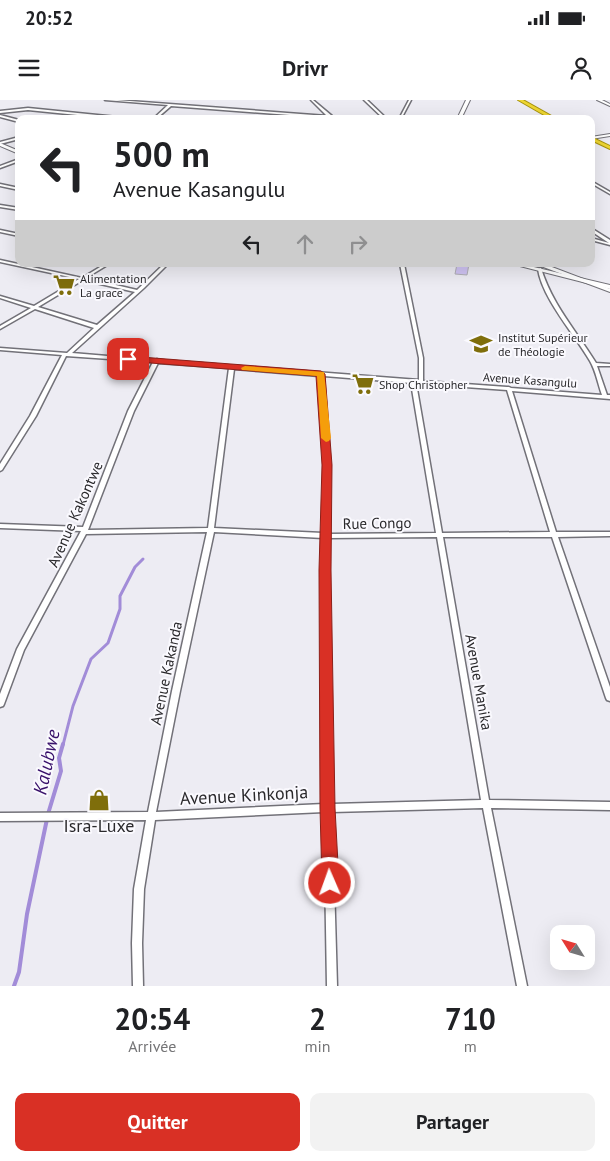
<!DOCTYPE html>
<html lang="fr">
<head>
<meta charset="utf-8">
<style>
  :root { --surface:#fff; --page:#f2f2f2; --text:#202124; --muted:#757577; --accent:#d93025 }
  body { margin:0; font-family:"PT Sans",sans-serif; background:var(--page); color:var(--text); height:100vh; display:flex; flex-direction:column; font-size:19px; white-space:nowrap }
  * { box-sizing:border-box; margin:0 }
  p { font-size:16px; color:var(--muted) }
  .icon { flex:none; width:28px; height:28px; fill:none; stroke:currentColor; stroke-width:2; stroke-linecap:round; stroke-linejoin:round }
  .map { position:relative; height:886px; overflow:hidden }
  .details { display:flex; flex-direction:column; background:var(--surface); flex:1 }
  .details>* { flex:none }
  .hud { position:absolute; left:15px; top:15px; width:580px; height:152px; border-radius:10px; box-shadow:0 5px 20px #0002; background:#fff; color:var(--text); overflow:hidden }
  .needle { width:32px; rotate:307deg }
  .tools { position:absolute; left:550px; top:825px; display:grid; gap:10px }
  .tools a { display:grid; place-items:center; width:45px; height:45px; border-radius:10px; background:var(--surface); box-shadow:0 5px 20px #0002; font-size:25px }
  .pin { position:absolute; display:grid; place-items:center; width:42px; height:42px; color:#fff; margin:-21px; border-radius:10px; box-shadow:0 2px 8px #0006 }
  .me { position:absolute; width:55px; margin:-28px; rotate:358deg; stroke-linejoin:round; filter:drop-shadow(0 0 4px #0008) }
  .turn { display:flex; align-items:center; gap:18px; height:105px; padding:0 15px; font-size:22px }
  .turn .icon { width:65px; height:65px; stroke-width:2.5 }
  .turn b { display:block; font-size:35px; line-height:42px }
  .lanes { display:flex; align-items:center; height:48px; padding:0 15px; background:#0003; justify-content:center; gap:25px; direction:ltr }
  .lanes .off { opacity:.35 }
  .eta { display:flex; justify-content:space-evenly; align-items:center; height:85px; text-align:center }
  .eta b { font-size:30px; font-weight:800; line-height:35px }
  .button { display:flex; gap:10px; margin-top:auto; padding:10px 15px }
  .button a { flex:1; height:58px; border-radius:10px; background:var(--accent); color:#fff; font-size:20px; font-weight:800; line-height:58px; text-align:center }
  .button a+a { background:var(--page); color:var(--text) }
  .status { display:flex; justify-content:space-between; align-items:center; height:35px; padding:0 25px; background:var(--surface); direction:ltr }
  .status svg { height:14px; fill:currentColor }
  header { display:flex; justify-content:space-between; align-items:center; height:65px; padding:0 15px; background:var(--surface); font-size:22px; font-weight:800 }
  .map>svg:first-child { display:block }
</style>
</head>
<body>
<div class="status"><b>20:52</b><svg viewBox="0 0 49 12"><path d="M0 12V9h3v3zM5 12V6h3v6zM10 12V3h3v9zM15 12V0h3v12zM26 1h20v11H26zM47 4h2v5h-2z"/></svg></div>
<header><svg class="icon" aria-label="menu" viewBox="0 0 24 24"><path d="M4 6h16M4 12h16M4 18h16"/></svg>Drivr<svg class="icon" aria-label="person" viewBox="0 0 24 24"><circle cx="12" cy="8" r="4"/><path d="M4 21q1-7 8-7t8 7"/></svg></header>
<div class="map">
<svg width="610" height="886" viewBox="0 0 610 886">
  <rect width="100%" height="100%" fill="#edecf3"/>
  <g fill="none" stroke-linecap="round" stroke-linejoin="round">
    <!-- stream-far1 -->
    <path stroke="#a28cd8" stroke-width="3" d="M63,645L73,606L91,559L108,543L120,509V496L135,467L143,459"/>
    <!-- stream -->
    <path stroke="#a28cd8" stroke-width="4" d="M48,714L61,671L59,658L63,644
      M14,886L19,872L27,814L47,719"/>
  </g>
  <!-- building -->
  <path fill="#d0c4f4" stroke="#b1afb6" d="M457,164H469L467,175L455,174Z"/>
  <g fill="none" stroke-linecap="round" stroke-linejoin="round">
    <!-- minor casing -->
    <g stroke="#727178" stroke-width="3">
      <path id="minor" d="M105,0H116L327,16L311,0H313L332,16V18L331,19L329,18L171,6L156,19H153L168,5Z
        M364,0H367L387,19H384Z
        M409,0H411L401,19H399Z
        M28,8L127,18L128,19H117L28,10L0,13V11Z
        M0,15L19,20V22L0,17Z
        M19,37V39L0,44V42Z
        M19,59V61L0,68V66Z
        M591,81L610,92V94L591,83Z
        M0,84L19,88V90L0,86Z
        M0,105L19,108V110L0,107Z
        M591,128L610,140V145L591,140V138L609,143L591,131Z
        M0,130L19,134V136L0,132Z
        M0,160L82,178L105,164H109L86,178L137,190L164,164H168L144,188L72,253L155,260L157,259L159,260L419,280V258L400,164H404L423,258V281L507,287H509L511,288L602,295C598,284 596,271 590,261C575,235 542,198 538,169L541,168C551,203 577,232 596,263L610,264V266H597L607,295H610V299L512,291L556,432H610V436L558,437L610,587V601L607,600L606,598L552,437H443L489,700L610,702V710L491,708L527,886H517L483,708L332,712L337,886H327L324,712L155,720L144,789L142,843L143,886H133L132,843L134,789L146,720L0,721V713L148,712L172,591L207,432L86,434L24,550L4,604L3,606L0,607V594L17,549L81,431L0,428V424L83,427L128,311L153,262L66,256L36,316L2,370L0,371V364L30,316L62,255L0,250V248L67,253L94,228L35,209L0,229V226L31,208L0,198V196L34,206L79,179L0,162ZM83,180L135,192L97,225L38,207ZM158,263L229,268L208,428L88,430L134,311ZM234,269L319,276L324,365L323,433L214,428ZM324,276L411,283L436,433L329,434L330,365ZM416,283L421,284H423L507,290L550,432L442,433ZM214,432L323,438L322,470L324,704L156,712L180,591ZM437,437L481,700L332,704L328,470L329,438Z"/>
    </g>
    <!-- tertiary casing -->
    <g stroke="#727178" stroke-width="2">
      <path id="tertiary" d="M466,0H470L461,19H457Z
        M597,0H602L610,4V6Z
        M610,34V36L591,39V37Z
        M538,164H544L610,189V192L538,165Z"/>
    </g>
    <!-- secondary casing -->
    <g stroke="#727178" stroke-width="2">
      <path id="secondary" d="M0,43L19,51V54L0,46Z
        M512,164H521L610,185V189Z"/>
    </g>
    <!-- trunk casing -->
    <g stroke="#a7930f" stroke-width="2">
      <path id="trunk" d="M518,0H523L557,19H551Z
        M591,37L610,46V49L591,40Z"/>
    </g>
    <!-- minor -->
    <use href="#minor" fill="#fff" fill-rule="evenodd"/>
    <!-- tertiary -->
    <use href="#tertiary" fill="#fff" fill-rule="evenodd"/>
    <!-- secondary -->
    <use href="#secondary" fill="#fff" fill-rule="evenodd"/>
    <!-- trunk -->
    <use href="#trunk" fill="#eed633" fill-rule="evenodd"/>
  </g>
  <!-- route -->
  <path fill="#d93025" stroke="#8d1f18" d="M128,256L321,271L325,274L332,365L331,470L335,708L339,783L336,789L330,791L325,789L322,783L320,708L319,470L322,365L316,276L125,261L124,259Z"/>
  <!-- slow -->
  <path fill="#f59e0b" d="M245,266L324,272L331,338L329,341L326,342L321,338L317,276L242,270L241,268Z"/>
  <!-- icons -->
  <defs>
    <g id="supermarket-bare" transform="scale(1.725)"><path d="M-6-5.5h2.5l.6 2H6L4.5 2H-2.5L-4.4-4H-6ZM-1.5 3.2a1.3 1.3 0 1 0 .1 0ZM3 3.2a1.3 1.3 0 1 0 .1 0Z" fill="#7f6e0b" stroke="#faf9fe" stroke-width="2.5" paint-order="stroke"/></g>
    <g id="university-bare" transform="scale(1.725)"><path d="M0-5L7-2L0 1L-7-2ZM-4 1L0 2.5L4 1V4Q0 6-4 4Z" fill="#7f6e0b" stroke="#faf9fe" stroke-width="2.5" paint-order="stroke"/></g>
    <g id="shop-bare" transform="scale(1.725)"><path d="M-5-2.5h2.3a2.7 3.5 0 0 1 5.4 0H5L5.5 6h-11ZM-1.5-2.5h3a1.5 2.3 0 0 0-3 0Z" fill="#7f6e0b" stroke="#faf9fe" stroke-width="2.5" paint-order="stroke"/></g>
  </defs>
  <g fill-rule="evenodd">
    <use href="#supermarket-bare" x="64" y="185"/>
    <use href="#university-bare" x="481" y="244"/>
    <use href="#supermarket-bare" x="363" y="284"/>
    <use href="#shop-bare" x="99" y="700"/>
  </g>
  <g text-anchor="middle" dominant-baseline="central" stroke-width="4" stroke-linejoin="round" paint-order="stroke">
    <!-- far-poi labels -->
    <g font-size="12" fill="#2a292c" stroke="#faf9fe" text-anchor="start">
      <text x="80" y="178">Alimentation<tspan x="80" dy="14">La grace</tspan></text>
      <text x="498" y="237">Institut Supérieur<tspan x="498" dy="14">de Théologie</tspan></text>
      <text x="379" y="284">Shop Christopher</text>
    </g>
    <!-- far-street labels -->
    <g font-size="12" fill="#2a292c" stroke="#faf9fe">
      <text transform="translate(530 280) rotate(4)">Avenue Kasangulu</text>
    </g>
    <!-- street labels -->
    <g font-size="15" fill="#2a292c" stroke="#faf9fe">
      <text transform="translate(75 414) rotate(-66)">Avenue Kakontwe</text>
      <text transform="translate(377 423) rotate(-1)">Rue Congo</text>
      <text transform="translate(166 573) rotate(-78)">Avenue Kakanda</text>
      <text transform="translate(479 582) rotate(80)">Avenue Manika</text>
    </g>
    <!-- near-street labels -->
    <g font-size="18" fill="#2a292c" stroke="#faf9fe">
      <text transform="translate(244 695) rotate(-3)">Avenue Kinkonja</text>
    </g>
    <!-- near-poi labels -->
    <g font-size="18" fill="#2a292c" stroke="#faf9fe">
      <text x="99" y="725">Isra-Luxe</text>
    </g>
    <!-- near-water labels -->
    <g font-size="19" font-style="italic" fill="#370f69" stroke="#faf9fe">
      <text transform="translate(46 662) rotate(-78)">Kalubwe</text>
    </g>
  </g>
</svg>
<div class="tools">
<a><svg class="needle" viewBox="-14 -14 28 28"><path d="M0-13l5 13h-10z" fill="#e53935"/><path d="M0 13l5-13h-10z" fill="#757577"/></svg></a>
</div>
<div class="pin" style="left:128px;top:259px;background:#d93025"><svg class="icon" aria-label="arrive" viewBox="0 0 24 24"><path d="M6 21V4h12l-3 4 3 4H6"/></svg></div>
<svg class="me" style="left:330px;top:783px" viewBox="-20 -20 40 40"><circle r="17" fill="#d93025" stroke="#fff" stroke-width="3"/><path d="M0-11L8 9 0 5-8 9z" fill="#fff"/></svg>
<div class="hud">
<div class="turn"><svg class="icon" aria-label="left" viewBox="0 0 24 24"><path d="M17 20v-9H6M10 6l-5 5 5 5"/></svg><div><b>500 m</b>Avenue Kasangulu</div></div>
<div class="lanes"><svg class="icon" aria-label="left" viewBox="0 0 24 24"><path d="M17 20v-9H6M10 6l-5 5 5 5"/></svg><svg class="icon off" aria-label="ahead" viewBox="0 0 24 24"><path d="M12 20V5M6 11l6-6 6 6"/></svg><svg class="icon off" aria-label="right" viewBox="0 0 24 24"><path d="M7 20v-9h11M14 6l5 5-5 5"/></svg></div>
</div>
</div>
<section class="details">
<div class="eta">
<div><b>20:54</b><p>Arrivée</p></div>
<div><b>2</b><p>min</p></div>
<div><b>710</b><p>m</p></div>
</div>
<div class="button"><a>Quitter</a><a>Partager</a></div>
</section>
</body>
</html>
